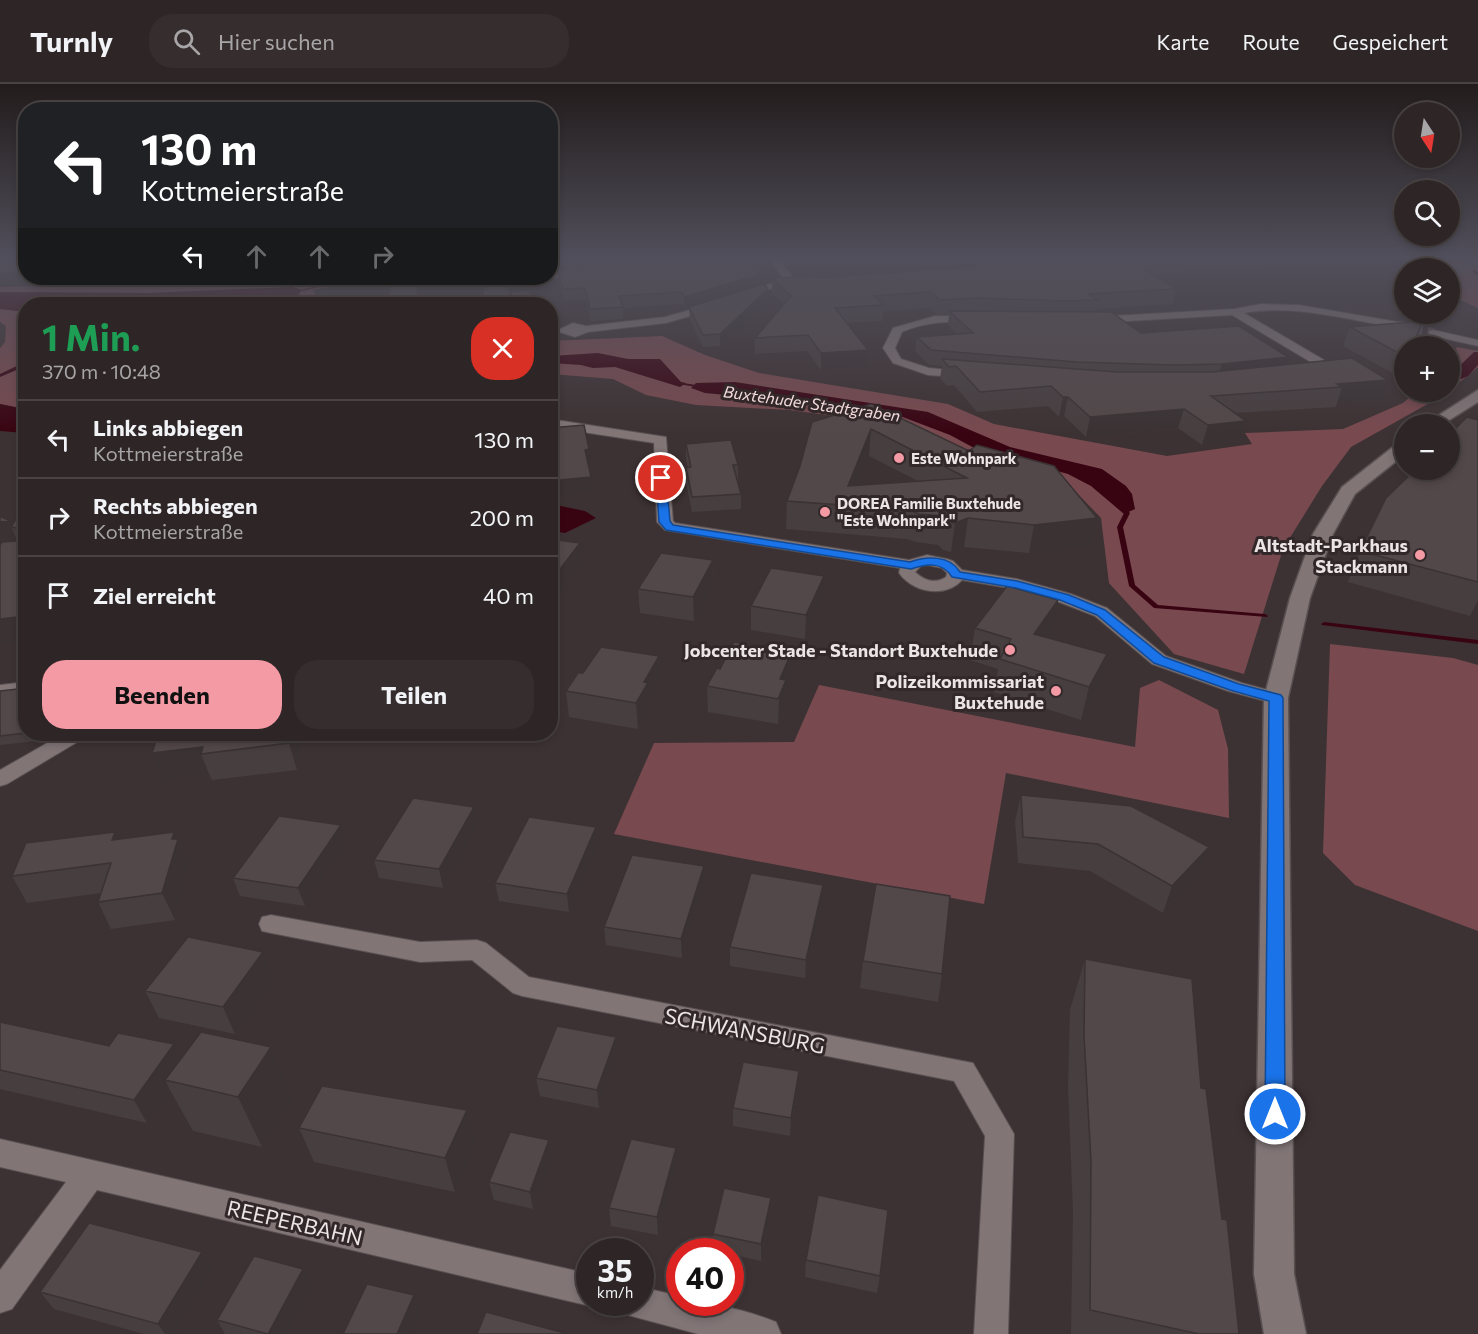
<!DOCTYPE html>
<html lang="de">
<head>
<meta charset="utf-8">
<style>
  :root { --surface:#2e2626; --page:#362e2e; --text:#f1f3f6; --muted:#a7a5a7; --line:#494343; --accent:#f49aa5 }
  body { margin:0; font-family:Commissioner,sans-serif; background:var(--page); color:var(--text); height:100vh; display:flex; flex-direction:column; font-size:22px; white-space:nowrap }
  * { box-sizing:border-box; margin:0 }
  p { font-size:20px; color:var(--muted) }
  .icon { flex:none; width:33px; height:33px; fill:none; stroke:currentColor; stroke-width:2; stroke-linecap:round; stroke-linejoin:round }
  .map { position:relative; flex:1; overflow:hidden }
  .details { position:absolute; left:18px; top:213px; width:540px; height:444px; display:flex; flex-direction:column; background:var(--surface); border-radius:24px; box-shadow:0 3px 9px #0003,0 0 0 2px var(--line) }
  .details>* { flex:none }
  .hud { position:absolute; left:18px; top:18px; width:540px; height:183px; border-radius:24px; box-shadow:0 3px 9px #0003,0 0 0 2px var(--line); background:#202124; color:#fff; overflow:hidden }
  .needle { width:39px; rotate:168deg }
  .controls { position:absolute; left:1394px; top:18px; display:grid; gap:12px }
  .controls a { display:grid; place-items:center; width:66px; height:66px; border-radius:50%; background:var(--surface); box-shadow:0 3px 9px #0003,0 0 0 2px var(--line); font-size:30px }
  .speed { position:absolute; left:576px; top:1154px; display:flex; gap:12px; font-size:30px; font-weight:700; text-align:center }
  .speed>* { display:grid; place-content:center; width:78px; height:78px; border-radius:50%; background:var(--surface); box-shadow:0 3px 9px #0003,0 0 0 2px var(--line); line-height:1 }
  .speed small { font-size:15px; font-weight:400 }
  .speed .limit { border:9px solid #d22; background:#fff; color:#111 }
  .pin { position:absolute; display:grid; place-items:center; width:51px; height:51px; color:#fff; margin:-26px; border:3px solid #fff; border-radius:50%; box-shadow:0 2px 6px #0007 }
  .me { position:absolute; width:66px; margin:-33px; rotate:0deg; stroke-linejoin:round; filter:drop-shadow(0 0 4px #0008) }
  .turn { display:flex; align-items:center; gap:21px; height:126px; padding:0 24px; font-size:27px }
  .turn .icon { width:78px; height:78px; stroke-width:2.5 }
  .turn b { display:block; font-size:42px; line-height:51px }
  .lanes { display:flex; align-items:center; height:57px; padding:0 24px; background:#0003; justify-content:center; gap:30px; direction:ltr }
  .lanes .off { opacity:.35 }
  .round { display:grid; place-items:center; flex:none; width:63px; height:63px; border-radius:24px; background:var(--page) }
  .overview { display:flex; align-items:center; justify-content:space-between; height:102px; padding:0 24px }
  h1 { font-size:36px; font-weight:700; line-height:45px; color:#1e9e55 }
  .primary-button { display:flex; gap:12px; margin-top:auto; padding:12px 24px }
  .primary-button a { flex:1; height:69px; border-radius:24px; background:var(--accent); color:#111; font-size:24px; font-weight:700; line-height:69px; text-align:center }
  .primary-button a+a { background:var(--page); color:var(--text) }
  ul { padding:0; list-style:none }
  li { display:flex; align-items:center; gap:18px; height:78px; padding:0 24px; border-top:2px solid var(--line) }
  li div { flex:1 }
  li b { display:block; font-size:22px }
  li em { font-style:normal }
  header { display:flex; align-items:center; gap:36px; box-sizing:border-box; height:84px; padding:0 30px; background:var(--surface); border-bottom:2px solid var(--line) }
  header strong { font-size:28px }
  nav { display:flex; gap:33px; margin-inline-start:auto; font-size:21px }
  .search { width:420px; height:54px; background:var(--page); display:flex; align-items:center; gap:15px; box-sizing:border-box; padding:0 21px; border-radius:24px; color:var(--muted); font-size:22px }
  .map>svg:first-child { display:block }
</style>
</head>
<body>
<header>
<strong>Turnly</strong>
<div class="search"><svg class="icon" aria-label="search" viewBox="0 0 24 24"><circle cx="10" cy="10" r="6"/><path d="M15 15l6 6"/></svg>Hier suchen</div>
<nav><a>Karte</a><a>Route</a><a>Gespeichert</a></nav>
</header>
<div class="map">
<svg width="1478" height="1250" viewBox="0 0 1478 1250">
  <rect width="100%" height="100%" fill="#3d3233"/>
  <!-- built -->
  <path fill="#4c3a3c" d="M972,174H1403L1099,194L998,193Z"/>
  <!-- green -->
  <path fill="#784a4f" d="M1435,174H1459L1478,184V224L1449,211V188L1459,187Z
    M335,194H381L313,206L318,220H341H291L302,206L293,203L149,209L0,208V203L236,200Z
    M0,225L18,227L25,235V325L0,320V264L5,258L6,242L0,238Z
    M662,252L705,271L759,289L948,320L994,340L1167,372L1252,360L1245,349L1343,345L1403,319L1416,308H1449L1351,363L1322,402L1283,465L1244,590L1174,570L1109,499L1101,434L1075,407L961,376L850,334L789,326L696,321L646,311L613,295L551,290L550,257Z
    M1457,263L1478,267V283L1449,307V276Z
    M1330,560L1453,574L1478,581V847L1355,801L1323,769Z
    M1159,596L1218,626L1228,665L1229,734L1006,689L984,820L614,750L654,659L794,658L819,601L1135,663L1140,604Z"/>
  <!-- water -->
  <path fill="#390412" d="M293,203L302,206L292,219L295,220H26L25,235L18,227L0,225V208L149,209Z
    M1474,268H1478V281L1468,292L1461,295L1449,292Z
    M598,269L628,275H660L681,298L686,299L680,303L615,283L593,284L581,281L551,279V272Z
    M735,298L928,328L1010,363L1102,385L1126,402L1132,410L1135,425L1124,430L1091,402L1068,390L976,365L950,351L900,332L803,318L705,309L691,304L696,299Z
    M0,320L25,325V349L0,347Z
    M551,420L585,427L596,434L565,449L551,447Z"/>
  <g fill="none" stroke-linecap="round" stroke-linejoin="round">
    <!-- stream -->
    <path fill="#390412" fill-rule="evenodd" d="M1444,174H1449L1461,179L1458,180Z
      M1473,186H1475L1478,189V192L1473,188Z
      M353,194H358L302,207L300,206Z
      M23,279H26V282L0,293V290Z
      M671,297L702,302L704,303L702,304L673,299L671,298Z
      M1120,420L1122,421L1130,429L1123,443L1135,501L1158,521L1265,530L1268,532L1267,533L1154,524L1129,502L1117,443L1124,429L1117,422Z
      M1324,538L1478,556V560L1322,541L1321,540Z"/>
    <!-- minor-tunnel -->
    <path stroke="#574d4e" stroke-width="10" stroke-dasharray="10 5" stroke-linecap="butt" d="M1398,241L1433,249"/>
    <!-- minor casing -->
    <g stroke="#584f50" stroke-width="2">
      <path id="minor" d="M768,174H778L796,197L795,199L737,213V209L785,196Z
        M583,186L588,189L586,191L583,192L550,194H548H550V188Z
        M427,194H509L504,197H432Z
        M714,219L718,220V224L666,239L588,248L575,253L556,247L573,239L586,242L665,233Z
        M1261,220L1299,221L1398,238L1403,241L1398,244C1348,236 1295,220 1244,229L1324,276L1326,279L1323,291L1305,295L1299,291L1313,286L1314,280L1232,231L1094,239L1089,236L1094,233L1234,225Z
        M935,232H975L980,235L975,238C949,237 925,238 902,248L895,264L901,275L929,284L972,288V294L928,291L893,279L883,264L893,244Z
        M1433,246L1478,256V262L1429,251V247Z
        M550,335L666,353L673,437L675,439L909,476L927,471L947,475L953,477L962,486L1017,495L1071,510L1107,524L1166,572L1242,599L1283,610L1286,614L1283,618H1269L1228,607L1152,580L1095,532L1059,518L1015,505L962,496C945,515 912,508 899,489L900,484L665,446L657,438L654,359L550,343ZM927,481L942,484L947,489L946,493C935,500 925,497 915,488L921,482Z
        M26,598V610L0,613V601Z
        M63,650H87L84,654L7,700L0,702V686Z
        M271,831L420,858L477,856L486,859L529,893L973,979L1014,1050L1008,1250H974L985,1052L954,997L522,912L513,909L472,876L420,878L271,849L262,847L259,840L262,833Z
        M0,1055L590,1190V1218H600L590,1222L97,1106L12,1225L0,1229V1186L66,1098L0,1083Z
        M640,1203L680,1212V1218C711,1218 746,1226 776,1238L781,1250H698L624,1230L620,1218H640Z"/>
    </g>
    <!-- tertiary casing -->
    <g stroke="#584f50" stroke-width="3">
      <path id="tertiary" d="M1463,174H1478V182Z
        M1478,306V318L1443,340H1425Z
        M1404,358V371L1355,410L1333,450L1310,514L1288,614L1294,1190L1306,1250H1264L1254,1190L1264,614L1290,514L1313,450L1342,403L1398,359Z"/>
    </g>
    <!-- minor -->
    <use href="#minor" fill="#817576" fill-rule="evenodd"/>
    <!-- tertiary -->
    <use href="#tertiary" fill="#817576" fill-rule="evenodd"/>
  </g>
  <!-- wall -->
  <path fill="#473e3f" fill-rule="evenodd" d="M0,174H26V194H201L75,201L74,196L0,201Z
    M553,174H743L758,202L768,205V216L720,262L703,263L690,236L689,223L738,208L685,225L682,220L623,224V235L591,237L586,216L564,217L559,196L558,185H556Z
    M983,174H1128L1176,205L1173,220L1095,225V228L1141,249L1288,273L1285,281L1381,315L1337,319L1336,323L1235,329L1246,337L1240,357L1202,361L1178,344L1086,353L1064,332L1059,333L1048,322L977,328L954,301L947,302L940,294L942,282L929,281L915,267L917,253L957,250L948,241L949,231H938L930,224L883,227L882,237L847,239L866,282L821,286L807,267L755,270V254L784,220L772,209V194H817L993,182Z
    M1423,237L1417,255L1404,262V284L1400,293L1343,262L1350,243Z
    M871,320L1091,463L1029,469L964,463L951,468L943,466L938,461L916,458L907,455L786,445L787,417L800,382ZM869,372L918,397L857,402Z
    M1478,336V516L1470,532L1348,498L1360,467Z
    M686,360L738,381V395H737L741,410V425L692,428L686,398V384H688L686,375Z
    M26,414V558L0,561V461L17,457L16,454L0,456L12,442L17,435Z
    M713,476L714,500L694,537L640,529L638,505Z
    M822,516L805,555L751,546V522Z
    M975,544L1052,548L1048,554L1099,603L1081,636L994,608L998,585L970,576Z
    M659,572L660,597L649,616L650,624L638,645L569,633L566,607L583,589Z
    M791,592L786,604L785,621L778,640L708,628L707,602Z
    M0,607L26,650H48L45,656L0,661Z
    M158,650H303L297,686L212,696L209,690L163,696Z
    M1021,711L1209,763L1199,790L1163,829L1090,787L1018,779L1015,737Z
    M474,723L478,741L443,804L379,794L374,776Z
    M174,748L189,781L175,836L111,845L98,818L101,809L27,819L12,792Z
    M346,759L305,822L240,812L233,794Z
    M598,761L569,828L499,817L495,799Z
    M704,782V800L682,874L606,861L604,843Z
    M822,819L805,894L730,882V863Z
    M1085,875L1201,1004L1239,1250H1071L1073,1127L1068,1002L1070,926Z
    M863,877L942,890L938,918L860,904Z
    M274,895L235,950L159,934L145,907Z
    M0,938L109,962L181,975L293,1014L262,1063L193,1047L170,1006L147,1039L0,1005Z
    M616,953L618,971L599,1024L540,1012L536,994Z
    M798,1005L790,1052L733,1042V1024Z
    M467,1026L476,1060L455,1108L314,1078L299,1044Z
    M549,1056L553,1074L533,1125L494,1116L489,1098Z
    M677,1082L658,1151L611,1142L609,1124Z
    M771,1114L770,1132L761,1177L730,1170V1167H714L713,1150Z
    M202,1168L213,1185L174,1250H144L54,1225L40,1208Z
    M806,1176L880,1192L877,1209L805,1193Z
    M303,1185L312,1202L286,1250H225L217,1236Z"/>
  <!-- shaded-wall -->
  <path fill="#3a3233" d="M590,174H633L591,184Z
    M26,188V194H73L74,196L0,201V189Z
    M758,191V202L685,225L684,213Z
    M243,194H270L244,195Z
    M420,194L421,199L419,220H390L389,215H385L383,204Z
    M510,194L512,220H484L483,217Z
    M768,205V216L720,262V250Z
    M868,266L866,282L821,286V269Z
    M1288,273L1283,287L1218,294L1222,280Z
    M1388,296L1381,315L1337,319L1342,303L1337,300Z
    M1063,313H1068L1064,332L1059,333Z
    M1184,325L1178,344L1086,353L1090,333Z
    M1246,337L1240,357L1202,361L1208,341Z
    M871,345L869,372L849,421L848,402Z
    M589,365L590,380H586L585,366Z
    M591,393L592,408L550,412V397Z
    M968,434L964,463L951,468L955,439Z
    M1097,434L1091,463L1029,469L1034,441Z
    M10,437L13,443H11L16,454L0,456V438Z
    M580,459L582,481L550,523V498Z
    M713,476L714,500L694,537L693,513Z
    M824,492L822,516L805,555L806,531Z
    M1058,516L1052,548L1027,583L1034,550Z
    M26,532V558L0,561V535Z
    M792,567L791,592L786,604L785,621L778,640L780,595Z
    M1107,570L1099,603L1081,636L1089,603Z
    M659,572L660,597L649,616L650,624L638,645L636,619L644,598Z
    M41,650H48L45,656Z
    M290,650H303L297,686L289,659Z
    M203,663L201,670L209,690L163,696L152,669Z
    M474,723L478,741L443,804L439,785Z
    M341,741L346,759L305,822L298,804Z
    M596,743L598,761L569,828L567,810Z
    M115,748L128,775L112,756Z
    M174,748L189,781L175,836L162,809Z
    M1209,763L1199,790L1163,829L1172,802Z
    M704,782V800L682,874L681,855Z
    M823,801L822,819L805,894L806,876Z
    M263,868L274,895L235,950L223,923Z
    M616,953L618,971L599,1024L597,1006Z
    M174,960L186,984L165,996L170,1006L147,1039L134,1016Z
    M271,963L293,1014L262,1063L238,1013Z
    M799,987L798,1005L790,1052L791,1034Z
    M467,1026L476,1060L455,1108L445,1074Z
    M549,1056L553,1074L533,1125L530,1108Z
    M676,1064L677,1082L658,1151L657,1133Z
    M771,1114L770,1132L761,1177V1160Z
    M202,1168L213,1185L174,1250H165L158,1240Z
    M303,1185L312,1202L286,1250H268Z
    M414,1211L421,1228L411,1250H397Z"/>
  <!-- building -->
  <path fill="#534849" stroke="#3a3233" stroke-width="1.5" fill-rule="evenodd" d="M23,174H26V188L0,189V178L22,177Z
    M626,174H743L745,176H748L758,191L684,213L682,208L619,212L623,223L590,225L585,204L563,205L557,185L591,183Z
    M1003,174H1128L1176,205L1089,210L1097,216L1064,217L978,214L940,216L931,208L874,212L883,221L835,224L868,266L821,269L808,251L755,254L791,212L772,194L815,192L817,194L1012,180Z
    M385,194H418L417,212L388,214L390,203L383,204Z
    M483,194H509L510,211L483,217Z
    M764,200L768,205L720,250L703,251L689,223Z
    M530,206L532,220H512L511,208Z
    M949,227L1111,228L1141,249L1239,242L1288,273L1222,280L1173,281L1076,278L931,266L917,253L973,249Z
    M1423,237L1412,262H1404V272L1350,243Z
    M1352,274L1388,296L1337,300L1342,303L1211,312L1246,337L1208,341L1184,325L1090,333L1068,313H1063L1051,302L980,308L956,282L949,283L942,275L1117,288H1212Z
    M871,320L969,367L977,361L1054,382L1097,434L1034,441L968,434L955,439L947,437L942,432L919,430L910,426L787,417L800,382L812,338ZM871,345L967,394L848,402Z
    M1467,333L1478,336V498L1360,467L1386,414L1415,386H1449V351Z
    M584,341L589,365L585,366L591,393L550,397V344Z
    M731,356L738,381H733L741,410L692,413L686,384L691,383L686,360Z
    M26,414V532L0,535V461L2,458L17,457V444L11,443L19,430L15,431Z
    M0,432L10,437L0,438Z
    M550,455L580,459L550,498Z
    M661,469L713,476L693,513L638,505Z
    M771,484L824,492L806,531L751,522Z
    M1007,502L1058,516L1034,550L1107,570L1089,603L1000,575L1011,555L975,544Z
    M734,558L792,567L780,595L786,596L778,615L707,602L717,584L720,585Z
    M601,563L659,572L644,598L648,599L636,619L566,607L578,589H583Z
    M26,604V649L0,652V607Z
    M158,650H290L289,659L201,670L203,663L152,669Z
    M1021,711L1131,722L1209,763L1172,802L1098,760L1023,753Z
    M413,714L474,723L439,785L374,776Z
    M279,732L341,741L298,804L233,794Z
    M529,733L596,743L567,810L495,799Z
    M115,748L112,756L174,748L172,755H178L162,809L98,818L111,779L12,792L26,759Z
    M632,771L704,782L681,855L604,843Z
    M751,789L823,801L806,876L730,863Z
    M876,800L950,812L942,890L863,877Z
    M188,853L263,868L223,923L145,907Z
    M1085,875L1192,895L1201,1004L1206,1005L1222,1135L1227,1136L1239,1250H1199L1090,1226L1091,1077L1084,951Z
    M0,938L109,962L118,949L174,960L134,1016L0,986Z
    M557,942L616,953L597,1006L536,994Z
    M201,948L271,963L238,1013L165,996Z
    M743,978L799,987L791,1034L733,1024Z
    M322,1002L467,1026L445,1074L299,1044Z
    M510,1048L549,1056L530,1108L489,1098Z
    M631,1055L676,1064L657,1133L609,1124Z
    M724,1104L771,1114L761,1160L713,1150Z
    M818,1111L888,1126L880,1192L806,1176Z
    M89,1139L202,1168L158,1240L40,1208Z
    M254,1172L303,1185L268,1250L217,1236Z
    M367,1200L414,1211L397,1250H343Z
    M486,1228L568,1250H477Z"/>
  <!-- sky -->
  <linearGradient id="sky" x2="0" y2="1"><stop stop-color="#221c1c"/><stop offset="0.5" stop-color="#514f5b"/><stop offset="1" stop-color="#514f5b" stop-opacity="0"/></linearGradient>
  <rect width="1478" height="349" fill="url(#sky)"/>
  <!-- route -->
  <path fill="#1a73e8" stroke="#114b97" stroke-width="1.5" d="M661,391L666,394L670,437L673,441L910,478C926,472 950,471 960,488L1017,497L1069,511L1105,526L1164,573L1239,600L1281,611L1283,614L1285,1030L1282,1037L1275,1039L1268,1037L1265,1030L1269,617L1230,606L1154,579L1097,531L1060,516L1016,504L952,493C942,477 926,480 911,485L666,446L659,438L656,394Z"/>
  <!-- markers -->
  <g fill="#f49aa5" stroke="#332829" stroke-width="2">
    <circle cx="899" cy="374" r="6"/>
    <circle cx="825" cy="428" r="6"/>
    <circle cx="1420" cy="471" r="6"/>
    <circle cx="1010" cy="566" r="6"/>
    <circle cx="1056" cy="607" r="6"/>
  </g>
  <g text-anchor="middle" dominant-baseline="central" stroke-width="6" stroke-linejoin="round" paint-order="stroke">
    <!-- far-poi labels -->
    <g font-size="15" font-weight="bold" fill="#ece5e5" stroke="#332829" text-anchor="start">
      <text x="911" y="374">Este Wohnpark</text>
      <text x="837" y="419">DOREA Familie Buxtehude<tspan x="837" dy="17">"Este Wohnpark"</tspan></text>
    </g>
    <!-- far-water labels -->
    <g font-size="16" font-style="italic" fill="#f4dcde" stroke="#332829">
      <text transform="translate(812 319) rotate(8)">Buxtehuder Stadtgraben</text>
    </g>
    <!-- poi labels -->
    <g font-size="18" font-weight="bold" fill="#ece5e5" stroke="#332829" text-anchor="end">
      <text x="1408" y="461">Altstadt-Parkhaus<tspan x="1408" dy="21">Stackmann</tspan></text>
      <text x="998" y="566">Jobcenter Stade - Standort Buxtehude</text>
      <text x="1044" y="597">Polizeikommissariat<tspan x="1044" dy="21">Buxtehude</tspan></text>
    </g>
    <!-- near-street labels -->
    <g font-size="21" fill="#ece5e5" stroke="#332829">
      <text transform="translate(745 946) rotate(11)">SCHWANSBURG</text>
      <text transform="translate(295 1138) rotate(13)">REEPERBAHN</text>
    </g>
  </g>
</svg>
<div class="controls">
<a><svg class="needle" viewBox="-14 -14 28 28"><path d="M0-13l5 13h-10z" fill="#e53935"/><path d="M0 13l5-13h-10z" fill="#a7a5a7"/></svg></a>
<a><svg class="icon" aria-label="search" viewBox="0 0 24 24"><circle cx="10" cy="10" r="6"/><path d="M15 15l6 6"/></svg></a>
<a><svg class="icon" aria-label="layers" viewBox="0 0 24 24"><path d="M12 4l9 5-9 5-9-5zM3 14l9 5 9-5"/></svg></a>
<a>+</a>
<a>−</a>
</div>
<div class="speed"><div>35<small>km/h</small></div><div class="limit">40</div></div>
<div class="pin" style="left:661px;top:394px;background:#d93025"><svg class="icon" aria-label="arrive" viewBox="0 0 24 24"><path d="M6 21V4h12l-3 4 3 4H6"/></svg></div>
<svg class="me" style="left:1275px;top:1030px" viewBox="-20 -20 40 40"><circle r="17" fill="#1a73e8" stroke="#fff" stroke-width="3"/><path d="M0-11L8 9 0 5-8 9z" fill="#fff"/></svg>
<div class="hud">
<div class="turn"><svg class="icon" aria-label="left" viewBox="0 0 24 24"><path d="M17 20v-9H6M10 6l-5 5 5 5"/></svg><div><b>130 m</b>Kottmeierstraße</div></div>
<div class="lanes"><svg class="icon" aria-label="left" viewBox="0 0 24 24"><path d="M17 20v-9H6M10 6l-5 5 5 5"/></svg><svg class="icon off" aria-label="ahead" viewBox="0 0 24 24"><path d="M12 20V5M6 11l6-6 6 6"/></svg><svg class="icon off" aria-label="ahead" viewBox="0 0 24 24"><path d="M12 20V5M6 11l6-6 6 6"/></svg><svg class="icon off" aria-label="right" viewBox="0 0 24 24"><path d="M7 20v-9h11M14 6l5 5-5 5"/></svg></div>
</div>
<section class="details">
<div class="overview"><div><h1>1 Min.</h1><p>370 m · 10:48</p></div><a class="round" style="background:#d93025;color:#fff"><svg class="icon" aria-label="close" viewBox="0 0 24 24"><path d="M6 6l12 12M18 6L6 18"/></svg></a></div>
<ul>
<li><svg class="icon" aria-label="left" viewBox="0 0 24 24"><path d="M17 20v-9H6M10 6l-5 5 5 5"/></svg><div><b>Links abbiegen</b><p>Kottmeierstraße</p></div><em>130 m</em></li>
<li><svg class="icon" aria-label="right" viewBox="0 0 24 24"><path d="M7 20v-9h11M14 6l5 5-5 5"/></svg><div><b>Rechts abbiegen</b><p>Kottmeierstraße</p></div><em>200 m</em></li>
<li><svg class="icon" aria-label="arrive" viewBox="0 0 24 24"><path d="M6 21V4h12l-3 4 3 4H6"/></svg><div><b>Ziel erreicht</b></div><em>40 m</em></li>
</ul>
<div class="primary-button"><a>Beenden</a><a>Teilen</a></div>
</section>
</div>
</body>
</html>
